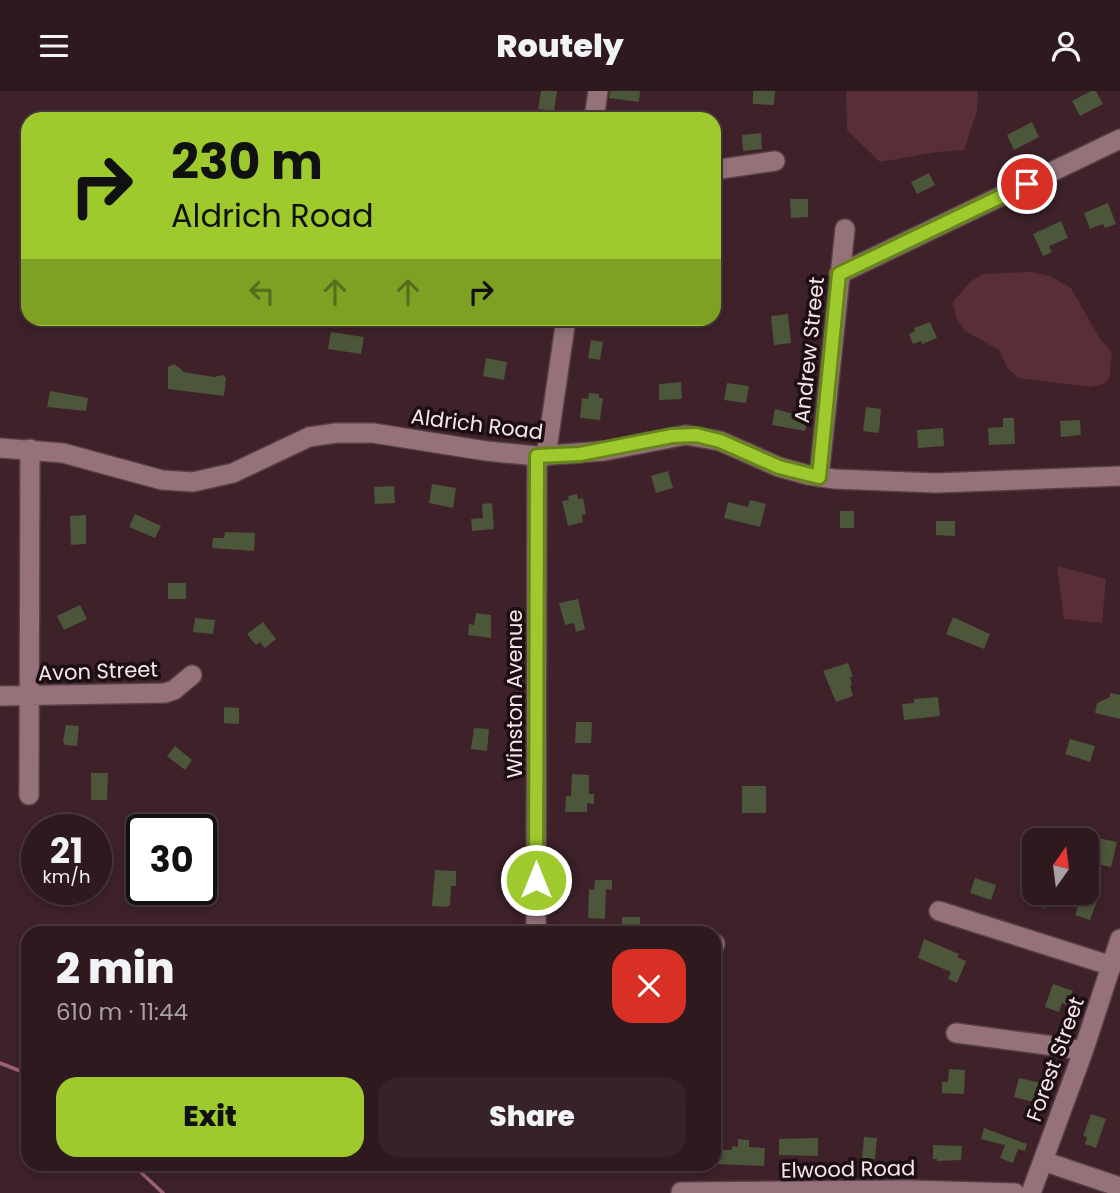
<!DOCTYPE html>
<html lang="en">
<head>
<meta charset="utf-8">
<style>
  :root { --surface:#2e191f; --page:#362228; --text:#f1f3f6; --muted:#a7a0a4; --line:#49383d; --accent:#9eca2e }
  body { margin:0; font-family:Poppins,sans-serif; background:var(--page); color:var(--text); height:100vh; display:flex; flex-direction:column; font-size:26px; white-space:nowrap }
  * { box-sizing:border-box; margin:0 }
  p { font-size:23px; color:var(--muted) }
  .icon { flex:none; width:38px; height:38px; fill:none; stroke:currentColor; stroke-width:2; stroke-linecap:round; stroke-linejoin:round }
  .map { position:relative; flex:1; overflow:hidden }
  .panel { position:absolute; left:21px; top:835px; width:700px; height:245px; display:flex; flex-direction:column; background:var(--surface); border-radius:21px; box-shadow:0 4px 10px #0003,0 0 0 2px var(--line) }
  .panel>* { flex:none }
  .guide { position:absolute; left:21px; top:21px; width:700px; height:214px; border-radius:21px; box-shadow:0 4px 10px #0003,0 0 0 2px var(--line); background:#9eca2e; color:#111; overflow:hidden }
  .needle { width:46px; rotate:14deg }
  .fabs { position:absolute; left:1022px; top:737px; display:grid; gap:14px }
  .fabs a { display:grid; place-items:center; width:77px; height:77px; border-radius:14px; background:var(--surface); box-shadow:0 4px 10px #0003,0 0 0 2px var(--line); font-size:35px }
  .speed { position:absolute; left:21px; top:723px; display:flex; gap:14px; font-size:35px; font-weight:700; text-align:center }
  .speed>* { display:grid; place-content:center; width:91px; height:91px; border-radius:50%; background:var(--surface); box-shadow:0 4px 10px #0003,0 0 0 2px var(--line); line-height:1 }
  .speed small { font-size:18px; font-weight:400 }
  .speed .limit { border:4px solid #111; border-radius:10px; background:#fff; color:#111 }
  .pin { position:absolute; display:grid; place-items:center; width:60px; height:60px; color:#fff; margin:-30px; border:4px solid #fff; border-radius:50%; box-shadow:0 2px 7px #0007 }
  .me { position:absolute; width:77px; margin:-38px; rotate:0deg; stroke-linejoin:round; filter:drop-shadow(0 0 5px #0008) }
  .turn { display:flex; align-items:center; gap:24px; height:147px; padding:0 35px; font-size:32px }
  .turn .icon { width:91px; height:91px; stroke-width:2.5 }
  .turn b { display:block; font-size:49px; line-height:60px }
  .lanes { display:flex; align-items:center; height:66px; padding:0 35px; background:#0003; justify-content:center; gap:35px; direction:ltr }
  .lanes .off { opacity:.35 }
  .round { display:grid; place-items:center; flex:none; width:74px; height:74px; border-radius:21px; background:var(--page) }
  .summary { display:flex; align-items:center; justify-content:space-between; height:119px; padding:0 35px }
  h1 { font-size:42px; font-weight:800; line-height:52px }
  .action { display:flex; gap:14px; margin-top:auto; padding:14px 35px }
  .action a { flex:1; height:80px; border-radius:21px; background:var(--accent); color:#111; font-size:28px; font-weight:800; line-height:80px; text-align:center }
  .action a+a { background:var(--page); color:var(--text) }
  header { display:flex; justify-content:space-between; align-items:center; height:91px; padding:0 35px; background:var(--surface); font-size:32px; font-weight:800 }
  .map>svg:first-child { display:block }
</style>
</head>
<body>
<header><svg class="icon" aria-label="menu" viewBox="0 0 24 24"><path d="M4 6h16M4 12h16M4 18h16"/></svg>Routely<svg class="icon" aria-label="person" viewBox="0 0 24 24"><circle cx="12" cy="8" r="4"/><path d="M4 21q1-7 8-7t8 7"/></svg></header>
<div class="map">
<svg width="1120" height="1102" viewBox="0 0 1120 1102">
  <rect width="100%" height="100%" fill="#3e2129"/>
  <!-- green -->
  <path fill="#592e39" d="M846,0H978L977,20L964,59L937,61L880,71L847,39Z
    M1031,181L1050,185L1071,197L1100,248L1112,262L1109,288L1104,293L1090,296L1019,287L1008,278L999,259L965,240L956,226L953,211L971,190L983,183Z
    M1057,475L1106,488L1102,532L1064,528Z"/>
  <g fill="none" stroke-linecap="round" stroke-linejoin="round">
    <!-- stream -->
    <path stroke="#9c6273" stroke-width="3.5" d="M0,972L28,983
      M132,1073L163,1102"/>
  </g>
  <!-- building -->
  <path fill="#4c563a" d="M541,0H557L554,20L538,18Z
    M610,0H640L639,11L609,7Z
    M753,0H775L774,14L753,13Z
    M1091,0H1096L1103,13L1080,25L1072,10Z
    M1032,31L1039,46L1014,59L1007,44Z
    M761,42L762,58L743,60L742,44Z
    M929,82L935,94L917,103L911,91Z
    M790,108H808V126L791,127Z
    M1108,112L1116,133L1105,137L1103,133L1090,138L1084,122Z
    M1061,130L1068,147L1049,155L1052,161L1043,165L1033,143Z
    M788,223L791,252L774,254L771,225Z
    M930,231L937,247L922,253L921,250L913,253L909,243L915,240L914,237Z
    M331,241L364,246L361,263L328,258Z
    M591,249L603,251L600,269L588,267Z
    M486,267L507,271L504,289L483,285Z
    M174,273L180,277L183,281L214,286L223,284L226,287L224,305L168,298V276Z
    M681,291L682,308L659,309V293Z
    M727,292L749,295L746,312L724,309Z
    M50,300L88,307L86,320L47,316Z
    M589,302L599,303V307H603L600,329L580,327L582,307L588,308Z
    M866,316L881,318L879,342L863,340Z
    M775,318L808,327L805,340L772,334Z
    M1003,327H1014L1015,353L989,354L988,337L1003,336Z
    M1080,329L1081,344L1061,346L1060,330Z
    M943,337L944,355L918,357L917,339Z
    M668,380L673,397L656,402L651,385Z
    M432,393L456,397L453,417L429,412Z
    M394,395L395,412L375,413L374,396Z
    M577,403L578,408L583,407L586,423L582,424L583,431L568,435L562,410L569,409L568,405Z
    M750,409L766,413L760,436L724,427L728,411L748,416Z
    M492,412L494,438L472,440L471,428L483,427L482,413Z
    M840,420H854V437H840Z
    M135,423L161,435L155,447L129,436Z
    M86,424V453L71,454L70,425Z
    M936,430H955V445L936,444Z
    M225,441L255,442L254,460L212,457L213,447H224Z
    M168,492H186V508H168Z
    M578,508L585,538L576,541L574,532L565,534L559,512Z
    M80,514L87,528L64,539L57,525Z
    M476,522L491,524V547L468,544L469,533L474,534Z
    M953,526L990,543L984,558L946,543Z
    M195,527L215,529L213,543L193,541Z
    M263,531L276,548L265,557L260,551L256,554L247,543Z
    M848,572L853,586H850L852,594H850L853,605L836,611L823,580Z
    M1110,602L1120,604V628L1095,622L1097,612L1110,606Z
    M938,606L940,625L904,629L902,613L914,612V608Z
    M224,616L239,617V633L224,632Z
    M576,631H592L591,652H575Z
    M66,634L79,635L77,655L65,654L63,651Z
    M474,637L489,638L487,660L471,658Z
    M1070,648L1095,655L1090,671L1065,663Z
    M175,655L192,669L185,679L167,665Z
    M91,682H108L107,709H91Z
    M572,683L589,684V703H594V713L587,712V721H565L566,705H571Z
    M742,695H766V722H742Z
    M1098,747L1117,751L1111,776L1093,772Z
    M435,779L456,780V795H451L450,814L447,816L432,815Z
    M975,787L996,794L991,809L970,802Z
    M595,789H612V799L606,798L605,828L588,827L589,798L594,799Z
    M1029,802H1050L1045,817L1026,811Z
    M1082,805L1097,810L1090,829L1075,824Z
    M622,826H640V839H622Z
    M924,848L959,863L957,866L966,870L957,892L948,888L951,881L918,867Z
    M1053,893L1073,900L1068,914L1062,912L1059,921L1045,916Z
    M949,978L965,979L964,1003L942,1002V991H948Z
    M1019,987L1041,992L1037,1012L1014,1006Z
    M1091,1023L1106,1028L1096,1057L1085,1053L1087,1046L1083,1045Z
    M984,1037L1027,1053L1025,1060L1018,1058L1013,1072L1000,1067L1005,1054L981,1048Z
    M864,1046L877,1047L875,1068L862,1067Z
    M818,1047V1065L779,1064V1048Z
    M738,1048L749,1049V1056L765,1057L764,1075L714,1073L715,1059H732V1055L738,1056Z
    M933,1054L962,1055L961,1069L937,1070V1068H933Z"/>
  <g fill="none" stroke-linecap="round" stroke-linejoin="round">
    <!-- minor casing -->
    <g stroke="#573f45" stroke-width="22">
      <path id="minor" d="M594,28L598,0
        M714,79L775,70
        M839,183L1120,48
        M0,357L63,362L162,389L193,391L233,382L309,346L336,342H373L486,360L537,365L604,360L686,344L720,350L779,376L808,384L834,388L936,392L1120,385
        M546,365L566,228
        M819,386L845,138
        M0,605L165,602L174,599L192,584
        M29,704L30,358
        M939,820L1112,875
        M536,842L537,365
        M714,853H715
        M956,942L1069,957L1083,961
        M1043,1070L1120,1096
        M681,1101L909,1099L1015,1102
        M1031,1102L1083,961L1120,848"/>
    </g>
    <!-- minor -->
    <use href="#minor" stroke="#95727a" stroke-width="19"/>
  </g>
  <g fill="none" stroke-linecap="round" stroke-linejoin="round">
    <!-- route casing -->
    <g stroke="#67831e" stroke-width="18">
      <path id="route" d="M536,789L537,365L580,363L672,345L696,344L720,350L779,376L819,386L839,183L1027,93"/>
    </g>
    <!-- route -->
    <use href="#route" stroke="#9eca2e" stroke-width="12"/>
  </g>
  <g text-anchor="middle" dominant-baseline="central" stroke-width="7" stroke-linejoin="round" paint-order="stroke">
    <!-- street labels -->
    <g font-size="21" fill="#fae6ea" stroke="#1c0f13">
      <text transform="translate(809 259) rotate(-84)">Andrew Street</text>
      <text transform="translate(477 333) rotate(7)">Aldrich Road</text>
      <text transform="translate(98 580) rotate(-2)">Avon Street</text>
      <text transform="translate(514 603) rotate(-90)">Winston Avenue</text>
      <text transform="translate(1055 968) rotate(-70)">Forest Street</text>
      <text transform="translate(848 1078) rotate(-1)">Elwood Road</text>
    </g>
  </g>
</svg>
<div class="fabs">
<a><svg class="needle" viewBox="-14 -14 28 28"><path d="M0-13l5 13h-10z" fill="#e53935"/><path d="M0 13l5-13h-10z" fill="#a7a0a4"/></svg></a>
</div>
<div class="speed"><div>21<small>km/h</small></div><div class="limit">30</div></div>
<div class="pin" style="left:1027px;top:93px;background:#d93025"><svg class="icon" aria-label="arrive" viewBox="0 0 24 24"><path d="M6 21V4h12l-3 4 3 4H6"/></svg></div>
<svg class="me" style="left:536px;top:789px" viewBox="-20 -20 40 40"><circle r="17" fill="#9eca2e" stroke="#fff" stroke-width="3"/><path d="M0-11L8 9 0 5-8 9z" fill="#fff"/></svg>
<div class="guide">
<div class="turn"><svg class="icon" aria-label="right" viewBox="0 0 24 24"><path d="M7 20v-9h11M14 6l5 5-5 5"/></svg><div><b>230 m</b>Aldrich Road</div></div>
<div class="lanes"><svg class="icon off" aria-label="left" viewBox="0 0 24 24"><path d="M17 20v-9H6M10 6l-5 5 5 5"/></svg><svg class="icon off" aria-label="ahead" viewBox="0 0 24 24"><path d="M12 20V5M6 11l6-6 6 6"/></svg><svg class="icon off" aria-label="ahead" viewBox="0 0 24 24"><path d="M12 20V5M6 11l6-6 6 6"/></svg><svg class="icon" aria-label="right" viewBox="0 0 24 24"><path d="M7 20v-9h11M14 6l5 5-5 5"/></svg></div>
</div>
<section class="panel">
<div class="summary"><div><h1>2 min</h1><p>610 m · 11:44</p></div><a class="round" style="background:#d93025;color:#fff"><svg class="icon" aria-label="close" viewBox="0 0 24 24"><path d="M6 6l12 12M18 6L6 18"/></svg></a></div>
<div class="action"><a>Exit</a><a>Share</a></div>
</section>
</div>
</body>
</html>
